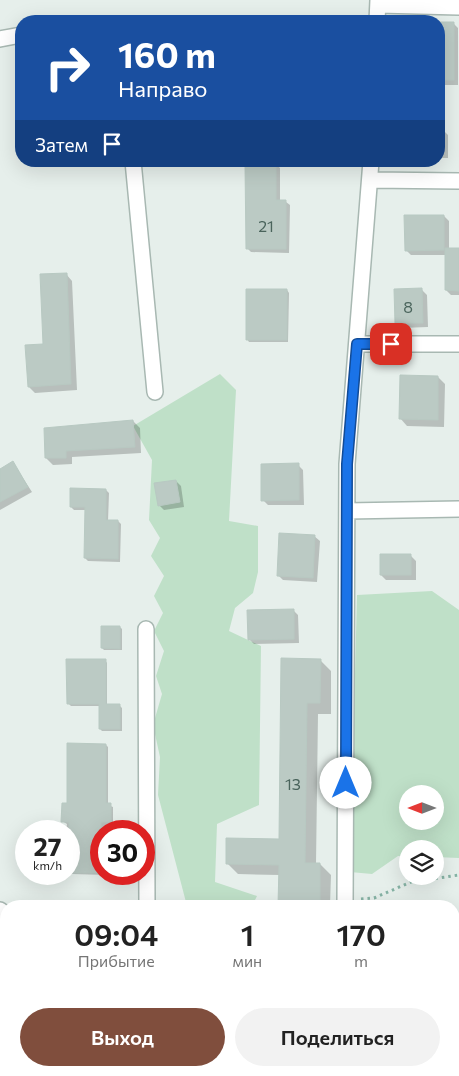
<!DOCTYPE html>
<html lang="ru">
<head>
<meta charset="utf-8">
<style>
  :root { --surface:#fff; --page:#f2f2f2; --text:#222; --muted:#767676; --accent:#804e3d }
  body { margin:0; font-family:Commissioner,sans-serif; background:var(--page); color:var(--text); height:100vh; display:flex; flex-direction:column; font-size:19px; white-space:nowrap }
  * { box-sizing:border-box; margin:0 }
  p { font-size:16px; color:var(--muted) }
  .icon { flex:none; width:28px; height:28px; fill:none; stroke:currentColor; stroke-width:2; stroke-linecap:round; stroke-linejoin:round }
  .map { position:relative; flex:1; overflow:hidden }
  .sheet { position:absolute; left:0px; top:900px; width:460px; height:176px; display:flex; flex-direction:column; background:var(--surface); border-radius:20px 20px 0 0; box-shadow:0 5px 20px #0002 }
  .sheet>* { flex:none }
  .hud { position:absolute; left:15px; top:15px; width:430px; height:152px; border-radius:20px; box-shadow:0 5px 20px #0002; background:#1a4fa0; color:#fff; overflow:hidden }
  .needle { width:32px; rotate:270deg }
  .controls { position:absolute; left:399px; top:785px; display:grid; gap:10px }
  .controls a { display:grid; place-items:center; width:45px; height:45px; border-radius:50%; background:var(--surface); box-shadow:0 5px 20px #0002; font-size:25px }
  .speed { position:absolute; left:15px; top:820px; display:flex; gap:10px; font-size:25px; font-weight:700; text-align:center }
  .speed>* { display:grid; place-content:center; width:65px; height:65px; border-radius:50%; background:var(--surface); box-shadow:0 5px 20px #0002; line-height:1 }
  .speed small { font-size:12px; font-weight:400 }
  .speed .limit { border:8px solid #d22; background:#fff; color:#111 }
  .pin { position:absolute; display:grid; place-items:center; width:42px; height:42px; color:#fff; margin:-21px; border-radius:10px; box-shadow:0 2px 8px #0006 }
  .me { position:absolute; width:55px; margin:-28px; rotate:0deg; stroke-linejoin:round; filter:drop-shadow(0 0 4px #0008) }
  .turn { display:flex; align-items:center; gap:18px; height:105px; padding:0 20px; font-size:22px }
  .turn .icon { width:65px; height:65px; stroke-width:2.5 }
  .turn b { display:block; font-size:35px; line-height:42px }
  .then { display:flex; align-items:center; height:48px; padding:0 20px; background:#0003; gap:10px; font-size:19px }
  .eta { display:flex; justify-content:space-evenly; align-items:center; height:85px; text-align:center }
  .eta b { font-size:30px; font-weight:600; line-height:35px }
  .cta { display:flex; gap:10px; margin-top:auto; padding:10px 20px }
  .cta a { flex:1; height:58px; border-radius:30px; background:var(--accent); color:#fff; font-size:20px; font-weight:600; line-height:58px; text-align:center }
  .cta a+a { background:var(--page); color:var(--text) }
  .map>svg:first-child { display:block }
</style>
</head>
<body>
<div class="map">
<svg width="459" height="1076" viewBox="0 0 459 1076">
  <rect width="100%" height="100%" fill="#e6efeb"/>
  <!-- green -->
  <path fill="#bfe0c8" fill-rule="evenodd" d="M220,374L236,390L229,521L258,526V572L253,593L235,608L229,631L261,646L259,805L217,824L215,882L257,896L252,906H187L158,795L160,757L153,725L162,694L156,676L164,651L154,631L163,613L154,596L164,576L151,556L160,538L149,520L152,460L133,426Z
    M432,591L459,610V858L435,857V849H408L407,856H398L372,874L350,872L357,595ZM408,794H435V821H408Z"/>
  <!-- shadow -->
  <path fill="#0003" d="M439,23H453L458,28V85H439Z
    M439,130H443L448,135V158H439Z
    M145,161H217L147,164Z
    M246,161H263V164H276L280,168V202H286L290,205L289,253L251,252L247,248Z
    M444,216L449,221V255H411L406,250Z
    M459,271V295H451L446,290Z
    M66,274L72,281L77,390L35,393L29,387Z
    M287,290L289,293L288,342H249L247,339Z
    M422,290L427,295L428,327L401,328L396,323Z
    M438,377L445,384L444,427L407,426L400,418Z
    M133,421L140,428L141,453L72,457V464L53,465L46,458Z
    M13,463L32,492L0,510V470Z
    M298,465L303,470L304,505H268L263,500Z
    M176,481L181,486L184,507L164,510L159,505Z
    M106,490L109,493L108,521H118L121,524L120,562L88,561L85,558L86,510H74L71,507Z
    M314,536L320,541L317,582L283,580L278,575Z
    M411,556L416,561V580H386L381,575Z
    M293,610L298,615L299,643L254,644L249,639Z
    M120,627L122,629V650H104L102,648Z
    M283,659L320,660L331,671V714H318L316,864H320L331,875L330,906H280V875L238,874L227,863L280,840Z
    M105,660L107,663V705H119L122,708V731H102L100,729V706H71L68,703Z
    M106,745L108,747V805L113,807V831H101V874L109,875L72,874L69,872V831H66L67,824L62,821L68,804Z"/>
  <!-- building -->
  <path fill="#bbcac4" stroke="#b8c9c2" d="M439,22H454V80H439Z
    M245,163H276V200H286V249H246Z
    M404,215H444V250L405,251Z
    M445,248H459V291L445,290Z
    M67,273L71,384L28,387L25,345L43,344L40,274Z
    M422,288L423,323H395L394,289Z
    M246,289H287V340H246Z
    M400,375L438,376V420L399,419Z
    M133,420L135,447L66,451V458H45L44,428Z
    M13,461L28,487L0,502V469Z
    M299,463V500L261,501V464Z
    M176,480L180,502L158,506L154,483Z
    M70,488L106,489V520H118V559L84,558L85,507H70Z
    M279,533L315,535L313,578L277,576Z
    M380,554H411V575H380Z
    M294,609V639L248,640L247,610Z
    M101,626H120V649L101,648Z
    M281,658L321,659L320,703H307L305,863H320V906H278L279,865L226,864V838L279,839Z
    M66,659H106V704H120V729H99V704H67Z
    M67,743L106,744V803H111V822H101V873H69V822H61L62,803H67Z"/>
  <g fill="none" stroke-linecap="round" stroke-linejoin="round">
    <!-- minor casing -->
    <g stroke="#a8b8b2" stroke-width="18">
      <path id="minor" d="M378,5L459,7
        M377,21L378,0
        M0,39L21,35
        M133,161L155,392
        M371,180L459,181
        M357,344H459
        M347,511L459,509
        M146,629L147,906
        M345,906L347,464L371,161
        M0,910L6,915
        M36,1076V1070
        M333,1076V1070"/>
    </g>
    <!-- path -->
    <path stroke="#86b3a5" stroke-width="3" stroke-dasharray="2.5 4" stroke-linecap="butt" d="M361,899L374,898L411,882L459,875"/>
    <!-- minor -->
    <use href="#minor" stroke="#fff" stroke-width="15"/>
  </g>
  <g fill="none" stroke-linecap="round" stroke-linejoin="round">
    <!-- route casing -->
    <g stroke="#114b97" stroke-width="12">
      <path id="route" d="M346,783L347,464L357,344H391"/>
    </g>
    <!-- route -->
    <use href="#route" stroke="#1a73e8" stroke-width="9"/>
  </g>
  <g text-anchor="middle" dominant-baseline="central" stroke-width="4" stroke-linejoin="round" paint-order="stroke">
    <!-- number labels -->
    <g font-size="16" fill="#4a645c">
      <text x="266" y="225">21</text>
      <text x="408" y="306">8</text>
      <text x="293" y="783">13</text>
    </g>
  </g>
</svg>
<div class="controls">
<a><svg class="needle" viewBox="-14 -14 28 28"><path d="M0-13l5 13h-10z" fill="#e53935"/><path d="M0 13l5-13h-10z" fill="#767676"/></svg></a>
<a><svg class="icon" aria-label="layers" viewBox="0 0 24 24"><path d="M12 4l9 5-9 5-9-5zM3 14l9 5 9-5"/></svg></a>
</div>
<div class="speed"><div>27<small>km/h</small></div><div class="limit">30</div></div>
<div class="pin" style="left:391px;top:344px;background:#d93025"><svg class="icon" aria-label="arrive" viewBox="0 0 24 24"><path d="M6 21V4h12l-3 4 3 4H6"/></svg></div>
<svg class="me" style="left:346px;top:783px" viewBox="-20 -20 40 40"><circle r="19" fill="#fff"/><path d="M0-13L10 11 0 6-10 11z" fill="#1a73e8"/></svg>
<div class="hud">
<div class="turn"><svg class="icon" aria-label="right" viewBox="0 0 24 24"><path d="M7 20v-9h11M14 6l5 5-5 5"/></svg><div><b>160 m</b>Направо</div></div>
<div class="then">Затем<svg class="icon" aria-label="arrive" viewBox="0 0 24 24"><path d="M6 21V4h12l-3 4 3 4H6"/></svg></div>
</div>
<section class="sheet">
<div class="eta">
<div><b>09:04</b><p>Прибытие</p></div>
<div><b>1</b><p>мин</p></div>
<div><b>170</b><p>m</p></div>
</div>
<div class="cta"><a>Выход</a><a>Поделиться</a></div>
</section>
</div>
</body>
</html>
